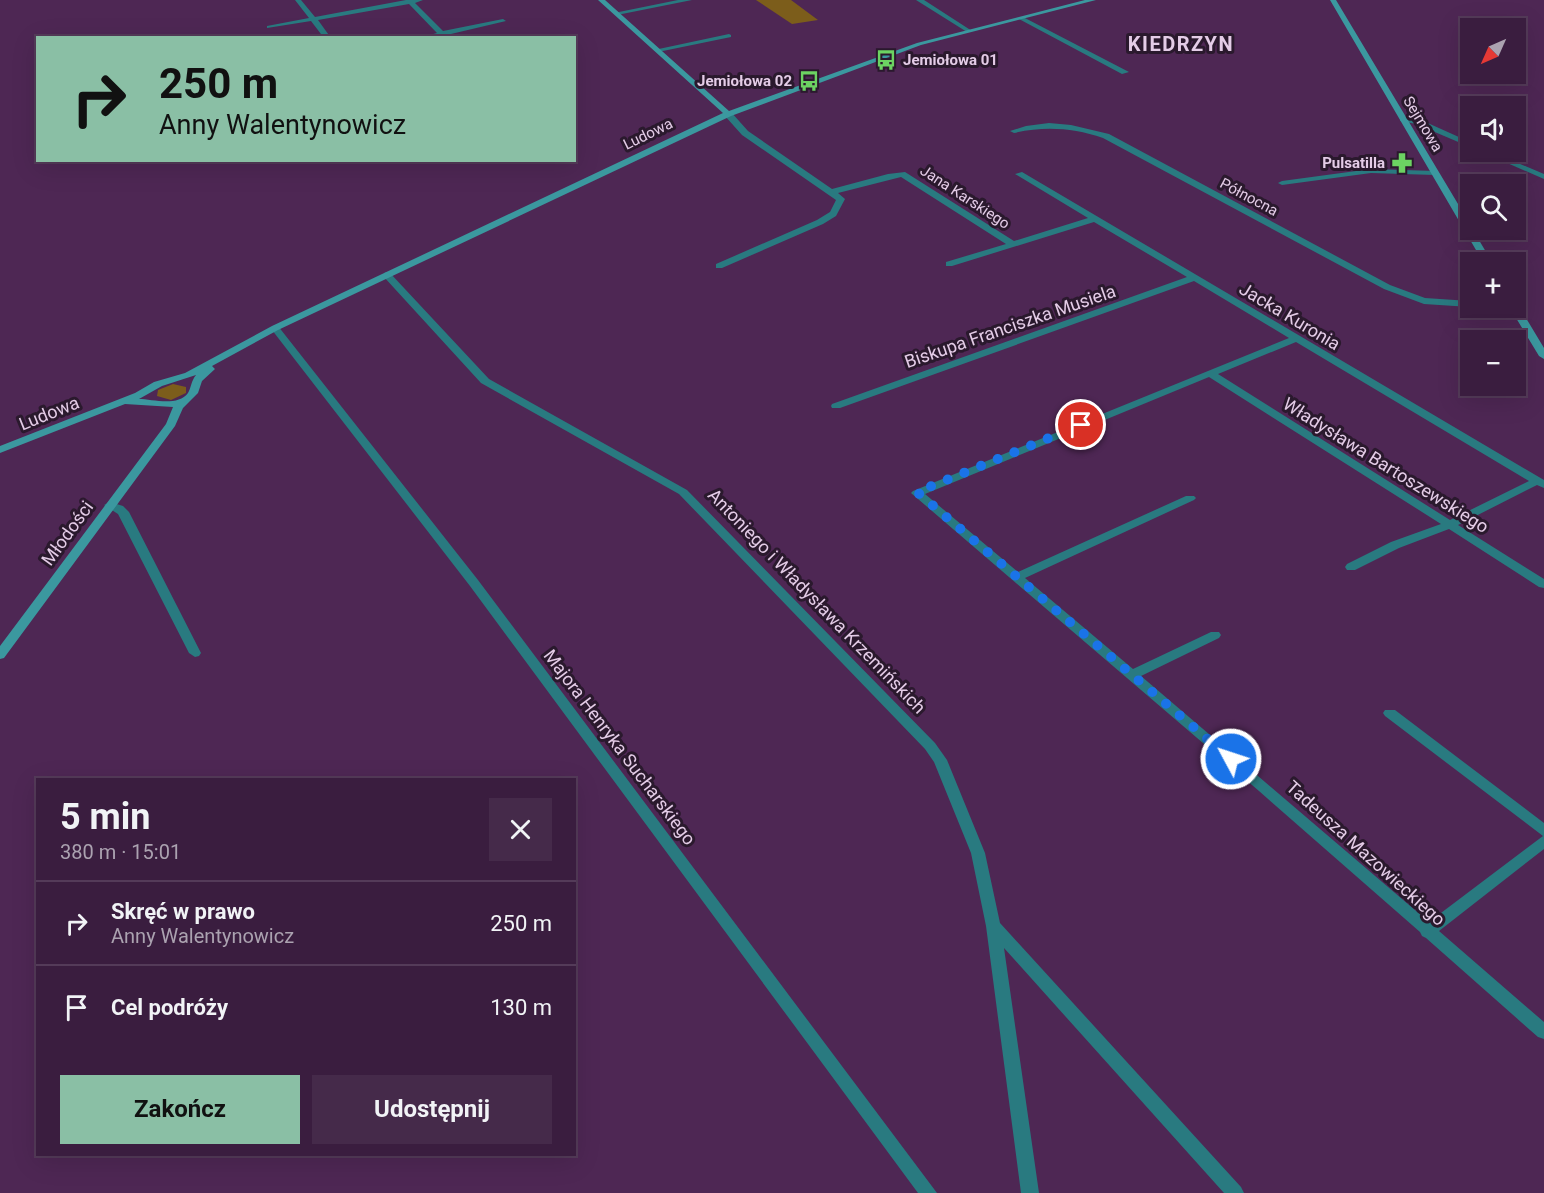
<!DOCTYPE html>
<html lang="pl">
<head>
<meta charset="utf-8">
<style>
  :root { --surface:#3a1d3f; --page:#452a4a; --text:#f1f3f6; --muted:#aba2b0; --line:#543b59; --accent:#8abfa5 }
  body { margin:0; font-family:Roboto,sans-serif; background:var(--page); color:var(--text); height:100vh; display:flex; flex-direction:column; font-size:22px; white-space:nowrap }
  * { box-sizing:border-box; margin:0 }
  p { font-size:20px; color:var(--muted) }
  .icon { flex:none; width:33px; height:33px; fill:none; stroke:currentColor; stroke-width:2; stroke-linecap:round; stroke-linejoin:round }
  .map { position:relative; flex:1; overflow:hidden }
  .drawer { position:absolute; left:36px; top:778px; width:540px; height:378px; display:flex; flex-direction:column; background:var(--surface); border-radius:0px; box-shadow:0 6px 24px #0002,0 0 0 2px var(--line) }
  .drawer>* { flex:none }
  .hud { position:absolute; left:36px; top:36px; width:540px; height:126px; border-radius:0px; box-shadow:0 6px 24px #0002,0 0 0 2px var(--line); background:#8abfa5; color:#111; overflow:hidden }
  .needle { width:39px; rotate:225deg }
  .fabs { position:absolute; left:1460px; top:18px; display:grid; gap:12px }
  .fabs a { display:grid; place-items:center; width:66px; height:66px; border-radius:0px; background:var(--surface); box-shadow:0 6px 24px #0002,0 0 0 2px var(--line); font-size:30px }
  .pin { position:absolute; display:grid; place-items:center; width:51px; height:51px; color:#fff; margin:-26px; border:3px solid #fff; border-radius:50%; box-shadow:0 2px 6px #0007 }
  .me { position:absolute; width:66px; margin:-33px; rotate:310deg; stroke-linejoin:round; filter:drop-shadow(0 0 4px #0008) }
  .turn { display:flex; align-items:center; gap:21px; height:126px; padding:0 24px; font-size:27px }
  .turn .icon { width:78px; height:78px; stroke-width:2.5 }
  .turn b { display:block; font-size:42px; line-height:51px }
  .round { display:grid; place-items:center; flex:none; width:63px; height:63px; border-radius:0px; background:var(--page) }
  .headline { display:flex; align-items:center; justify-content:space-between; height:102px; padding:0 24px }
  h1 { font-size:36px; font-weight:700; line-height:45px }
  .primary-button { display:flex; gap:12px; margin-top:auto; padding:12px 24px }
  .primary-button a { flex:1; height:69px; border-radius:0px; background:var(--accent); color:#111; font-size:24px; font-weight:700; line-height:69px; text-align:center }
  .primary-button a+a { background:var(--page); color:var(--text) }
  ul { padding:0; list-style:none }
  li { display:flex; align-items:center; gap:18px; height:84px; padding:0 24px; border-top:2px solid var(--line) }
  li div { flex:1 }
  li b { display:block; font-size:22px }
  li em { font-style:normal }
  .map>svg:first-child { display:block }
</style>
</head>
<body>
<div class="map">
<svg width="1544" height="1193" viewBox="0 0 1544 1193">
  <rect width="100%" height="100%" fill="#4e2754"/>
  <!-- green -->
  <path fill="#7c5d1b" d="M756,0H791L818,20L792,24Z
    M173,384L186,387V393L171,400L157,396L158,390Z"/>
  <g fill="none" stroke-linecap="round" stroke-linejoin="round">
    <!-- street -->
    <path fill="#297a80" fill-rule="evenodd" d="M295,0H301L315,17L406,0H423L415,3L443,31L503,19L506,21L434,38H419L437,33L409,4L318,20L331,38H324L311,21L267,28V26L309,18Z
      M678,0H692L617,15L614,13Z
      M916,0H924L972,31L967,32Z
      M1019,17H1023L1129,72L1122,74L1019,19Z
      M729,34L731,35V37L658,52L654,50Z
      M725,112H731L748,131L832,189L888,174L905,172L1014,241L1088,218L1015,174L1022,172L1544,480V488L1537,485L1458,525L1544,579V588L1539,587L1449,529L1399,548L1355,570H1347L1345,567L1347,564L1391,542L1441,524L1209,377L925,494L1018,572L1186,496H1194L1196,498L1194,500L1025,578L1133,669L1211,632H1219L1221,635L1219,638L1141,676L1429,922L1543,836L1385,716L1383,713L1385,710H1395L1544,823V849L1439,931L1544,1022V1039L1538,1037L1426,938L1422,936L1420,932L1259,791L911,493L913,491L1289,338L1194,281L840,408H832L831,406L832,404L1187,277L1094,222L952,266H946V262L1006,244L901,177L838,193L845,199L836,216L823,224L722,268H716V264L817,220L830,212L836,200L742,135L725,116ZM1296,342L1529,481L1450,520L1218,374Z
      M1400,117L1421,120L1470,142V147L1416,124L1400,121Z
      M1049,123L1071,125L1109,134L1390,285L1425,298L1470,301V307L1424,304L1384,289L1103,138C1073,128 1045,126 1014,133L1010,131L1026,126Z
      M1482,152H1492L1544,174V179Z
      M1371,169L1435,171L1439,173L1435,175L1371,173L1282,185L1278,183L1282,181Z
      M387,272L390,273L489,379L687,490L935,743L947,760L985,853L1000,923L1241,1187L1244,1193H1224L1004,948L1039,1193H1021L986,926L971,853L934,762L925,749L679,494L481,383L384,277V273Z
      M275,325L278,326L478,580L937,1193H918L470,586L272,330L270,328Z
      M110,502L123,506L129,512L201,653L199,656L195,657L189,653L118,514L104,505Z"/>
    <!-- secondary -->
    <path fill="#3b989f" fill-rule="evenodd" d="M598,0H605L729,111L917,43L1085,0H1096L921,45L731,116L278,330L212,366L215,369L202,381L198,393L183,408L175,426L4,658L0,659V646L166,424L173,407L125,404L0,453V446L135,393L154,382L185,373L272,326L723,113ZM196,375C191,381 191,388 188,393C178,407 152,399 139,399L162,386Z
      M1330,0H1336L1470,224V230H1473L1492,262H1483Z
      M1515,305L1520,308L1544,348V359L1539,356L1510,308H1515Z"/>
  </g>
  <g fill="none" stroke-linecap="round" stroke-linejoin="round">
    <!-- route -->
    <path stroke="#1a73e8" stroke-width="10" stroke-dasharray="0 18" d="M1081,425L917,492L1231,759"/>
  </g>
  <!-- icons -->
  <defs>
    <g id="bus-bare" transform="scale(1.62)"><path d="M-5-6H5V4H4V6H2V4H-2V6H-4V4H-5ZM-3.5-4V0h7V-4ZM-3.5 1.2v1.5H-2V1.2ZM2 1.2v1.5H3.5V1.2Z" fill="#6cd362" stroke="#2a192d" stroke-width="2.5" paint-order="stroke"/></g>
    <g id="pharmacy-bare" transform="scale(1.62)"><path d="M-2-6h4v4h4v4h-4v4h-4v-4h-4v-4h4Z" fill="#6cd362" stroke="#2a192d" stroke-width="2.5" paint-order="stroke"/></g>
  </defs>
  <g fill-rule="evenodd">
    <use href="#bus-bare" x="886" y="60"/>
    <use href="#bus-bare" x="809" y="81"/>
    <use href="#pharmacy-bare" x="1402" y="163"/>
  </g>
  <g text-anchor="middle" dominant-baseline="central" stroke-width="6" stroke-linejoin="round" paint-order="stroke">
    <!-- far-poi labels -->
    <g font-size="15" font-weight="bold" fill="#e4cce7" stroke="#2a192d" text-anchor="end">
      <text x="903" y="60" text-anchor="start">Jemiołowa 01</text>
      <text x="792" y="81">Jemiołowa 02</text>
      <text x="1385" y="163">Pulsatilla</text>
    </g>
    <!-- far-street labels -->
    <g font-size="15" fill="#e4cce7" stroke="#2a192d">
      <text transform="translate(1423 124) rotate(59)">Sejmowa</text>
      <text transform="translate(648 134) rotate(-26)">Ludowa</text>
      <text transform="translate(965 197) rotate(33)">Jana Karskiego</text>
      <text transform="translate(1249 197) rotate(28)">Północna</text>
    </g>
    <!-- street labels -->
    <g font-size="18" fill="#e4cce7" stroke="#2a192d">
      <text transform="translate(1290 316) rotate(31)">Jacka Kuronia</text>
      <text transform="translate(1010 326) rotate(-19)">Biskupa Franciszka Musiela</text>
      <text transform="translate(49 413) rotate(-22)">Ludowa</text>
      <text transform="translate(1386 465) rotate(32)">Władysława Bartoszewskiego</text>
      <text transform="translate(67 533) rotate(-54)">Młodości</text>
      <text transform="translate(817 601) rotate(46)">Antoniego i Władysława Krzemińskich</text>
      <text transform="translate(620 747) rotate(53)">Majora Henryka Sucharskiego</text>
      <text transform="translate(1366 853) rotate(42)">Tadeusza Mazowieckiego</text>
    </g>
    <!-- far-district labels -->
    <g font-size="20" font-weight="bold" letter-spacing="1.5" fill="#e4cce7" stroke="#2a192d">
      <text x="1181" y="44">KIEDRZYN</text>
    </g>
  </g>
</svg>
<div class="fabs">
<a><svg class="needle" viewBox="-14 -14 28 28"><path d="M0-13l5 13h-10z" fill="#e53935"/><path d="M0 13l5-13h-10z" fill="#aba2b0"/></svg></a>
<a><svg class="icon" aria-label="sound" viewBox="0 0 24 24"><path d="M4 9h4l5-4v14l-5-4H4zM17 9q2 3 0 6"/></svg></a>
<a><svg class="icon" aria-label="search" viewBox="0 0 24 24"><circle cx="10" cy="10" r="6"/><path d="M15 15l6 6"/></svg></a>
<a>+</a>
<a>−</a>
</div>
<div class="pin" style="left:1081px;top:425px;background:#d93025"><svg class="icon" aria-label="arrive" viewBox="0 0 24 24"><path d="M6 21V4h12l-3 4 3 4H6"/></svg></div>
<svg class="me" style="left:1231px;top:759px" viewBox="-20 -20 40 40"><circle r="17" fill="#1a73e8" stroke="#fff" stroke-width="3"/><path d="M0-11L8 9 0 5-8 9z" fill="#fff"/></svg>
<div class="hud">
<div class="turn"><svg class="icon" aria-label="right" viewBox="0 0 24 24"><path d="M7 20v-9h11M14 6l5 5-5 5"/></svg><div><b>250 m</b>Anny Walentynowicz</div></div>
</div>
<section class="drawer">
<div class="headline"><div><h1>5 min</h1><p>380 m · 15:01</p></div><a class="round"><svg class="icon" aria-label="close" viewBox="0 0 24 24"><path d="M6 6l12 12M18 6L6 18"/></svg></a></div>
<ul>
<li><svg class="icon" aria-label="right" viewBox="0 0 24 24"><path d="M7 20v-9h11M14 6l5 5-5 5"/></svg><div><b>Skręć w prawo</b><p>Anny Walentynowicz</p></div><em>250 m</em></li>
<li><svg class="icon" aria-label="arrive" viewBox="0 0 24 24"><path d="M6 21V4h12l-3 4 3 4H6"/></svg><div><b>Cel podróży</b></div><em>130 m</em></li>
</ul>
<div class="primary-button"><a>Zakończ</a><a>Udostępnij</a></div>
</section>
</div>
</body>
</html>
